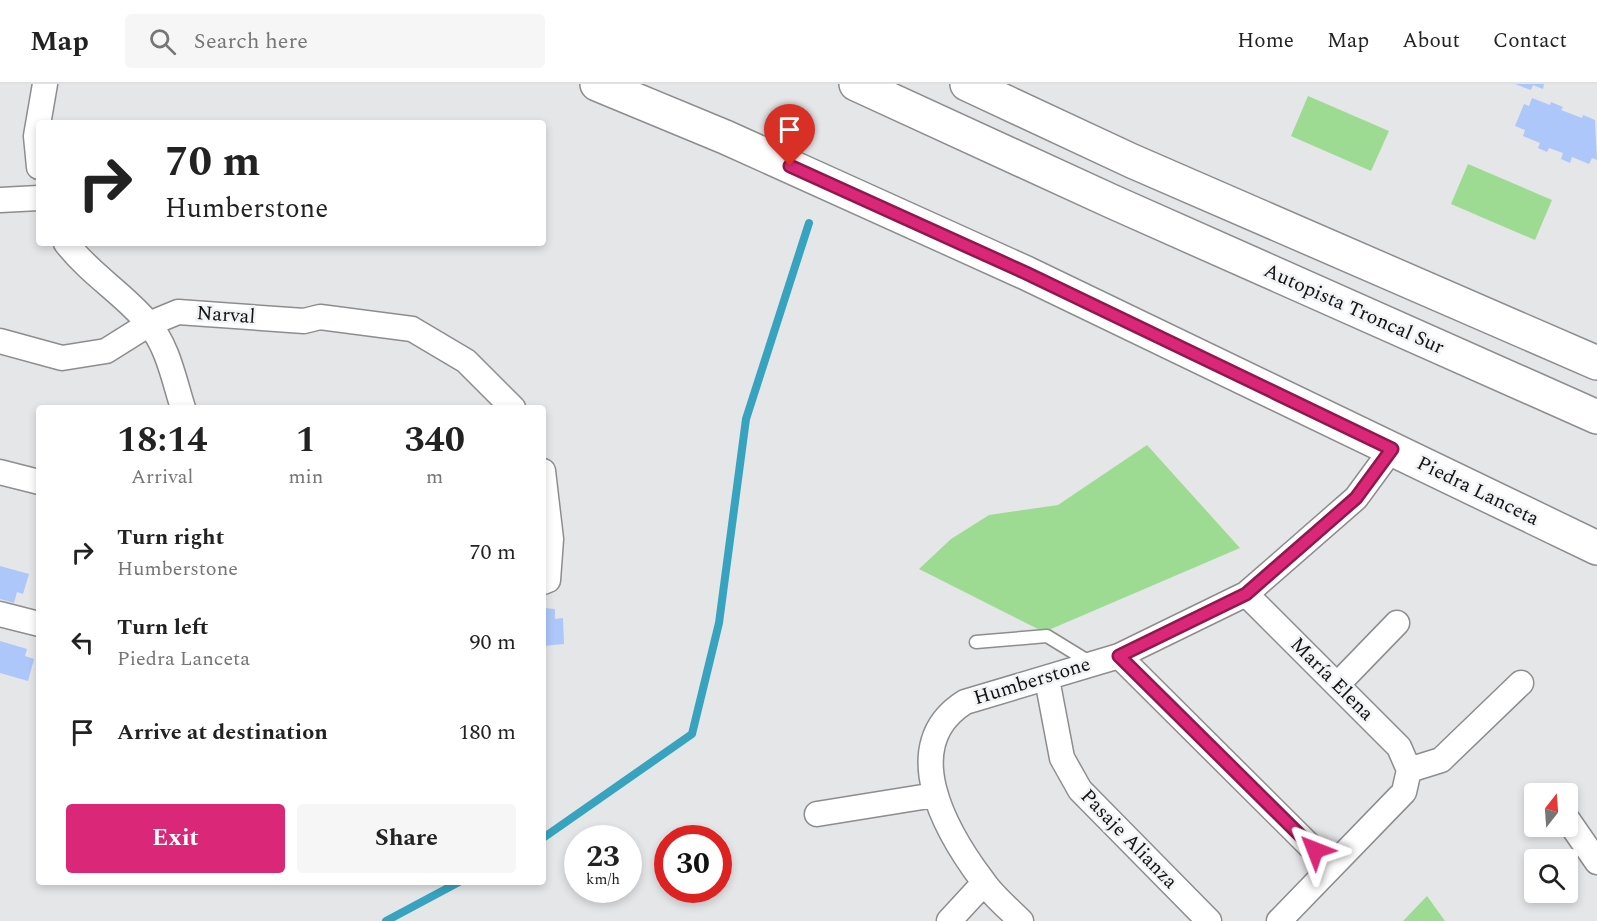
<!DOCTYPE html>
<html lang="en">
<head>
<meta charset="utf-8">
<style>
  :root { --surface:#fff; --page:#f6f6f6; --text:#222; --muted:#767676; --line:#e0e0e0; --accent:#db2777 }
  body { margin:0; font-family:Spectral,serif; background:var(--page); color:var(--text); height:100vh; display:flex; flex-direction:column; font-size:22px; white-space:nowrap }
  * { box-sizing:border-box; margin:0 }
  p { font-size:20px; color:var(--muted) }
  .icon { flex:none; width:33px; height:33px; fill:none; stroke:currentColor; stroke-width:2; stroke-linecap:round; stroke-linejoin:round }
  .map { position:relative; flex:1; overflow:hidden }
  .panel { position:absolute; left:36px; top:321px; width:510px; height:480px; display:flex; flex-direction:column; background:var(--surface); border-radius:6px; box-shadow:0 3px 9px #0003 }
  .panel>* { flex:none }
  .top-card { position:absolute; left:36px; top:36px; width:510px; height:126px; border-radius:6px; box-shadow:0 3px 9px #0003; background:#fff; color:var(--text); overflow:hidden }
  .needle { width:39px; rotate:17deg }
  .buttons { position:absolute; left:1524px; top:699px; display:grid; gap:12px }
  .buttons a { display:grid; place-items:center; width:54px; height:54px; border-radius:6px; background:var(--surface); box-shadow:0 3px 9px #0003; font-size:30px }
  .speed { position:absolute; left:564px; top:741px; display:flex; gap:12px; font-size:30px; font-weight:700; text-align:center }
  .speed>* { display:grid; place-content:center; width:78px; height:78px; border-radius:50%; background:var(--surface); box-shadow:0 3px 9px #0003; line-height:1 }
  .speed small { font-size:15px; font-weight:400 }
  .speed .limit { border:9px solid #d22; background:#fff; color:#111 }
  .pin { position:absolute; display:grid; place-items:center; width:51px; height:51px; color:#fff; margin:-62px -26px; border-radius:50% 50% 50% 0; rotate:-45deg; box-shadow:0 0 6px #0007 }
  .pin .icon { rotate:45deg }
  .me { position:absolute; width:66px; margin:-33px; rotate:315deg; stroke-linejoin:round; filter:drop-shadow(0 0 4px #0008) }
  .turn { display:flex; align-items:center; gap:21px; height:126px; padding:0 30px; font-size:27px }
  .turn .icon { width:78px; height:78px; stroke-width:2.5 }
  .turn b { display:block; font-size:42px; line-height:51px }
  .eta { display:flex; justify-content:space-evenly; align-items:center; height:102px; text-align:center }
  .eta b { font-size:36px; font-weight:700; line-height:42px }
  .cta { display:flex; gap:12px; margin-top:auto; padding:12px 30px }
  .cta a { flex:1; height:69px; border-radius:6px; background:var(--accent); color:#fff; font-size:24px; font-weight:700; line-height:69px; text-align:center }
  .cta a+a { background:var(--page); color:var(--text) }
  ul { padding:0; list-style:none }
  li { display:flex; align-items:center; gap:18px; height:90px; padding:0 30px }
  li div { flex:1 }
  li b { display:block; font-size:22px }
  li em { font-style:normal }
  header { display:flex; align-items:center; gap:36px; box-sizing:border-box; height:84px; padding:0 30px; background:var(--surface); border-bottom:2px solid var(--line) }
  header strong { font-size:28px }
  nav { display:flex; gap:33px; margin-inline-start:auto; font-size:21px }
  .search { width:420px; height:54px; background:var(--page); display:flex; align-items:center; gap:15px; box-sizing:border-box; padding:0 21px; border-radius:6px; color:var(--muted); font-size:22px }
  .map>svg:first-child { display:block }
</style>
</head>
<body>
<header>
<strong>Map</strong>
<div class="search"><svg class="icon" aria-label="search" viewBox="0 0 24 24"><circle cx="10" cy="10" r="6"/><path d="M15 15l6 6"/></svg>Search here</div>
<nav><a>Home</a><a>Map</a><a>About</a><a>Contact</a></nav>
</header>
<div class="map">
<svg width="1597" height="837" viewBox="0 0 1597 837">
  <rect width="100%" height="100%" fill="#e5e6e8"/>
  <!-- green -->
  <path fill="#9ddb93" d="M1308,12L1389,47L1371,87L1291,52Z
    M1468,80L1552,116L1535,156L1451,120Z
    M1147,361L1240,464L1044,548L919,485L951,455L989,431L1058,421Z
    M1427,812L1445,837H1403Z"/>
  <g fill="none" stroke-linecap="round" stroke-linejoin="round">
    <!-- stream -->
    <path stroke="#37a3be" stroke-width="8" d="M543,754L692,650L719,539L746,335L809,139
      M386,837L459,798"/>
  </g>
  <!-- building -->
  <path fill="#adc7fa" d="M1515,0H1544L1543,5L1533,1L1531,6Z
    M1532,14L1550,21L1551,18L1563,23L1561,26L1582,34L1583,31L1595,36L1597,76L1592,74L1589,80L1572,73L1570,79L1561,75L1563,69L1549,64L1547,68L1538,64L1540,59L1523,52L1525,46L1515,42L1524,20L1529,22Z
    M0,482L29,490L23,510L17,508L14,519L0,515Z
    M543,524L555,525V535L563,534L564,560L543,562Z
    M0,557L27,565L25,572L34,575L28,597L0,589Z"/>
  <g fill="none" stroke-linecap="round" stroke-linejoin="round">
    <!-- lane casing -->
    <g stroke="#8d8d8f" stroke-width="15">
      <path id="lane" d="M976,558L1047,552L1091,579"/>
    </g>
    <!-- street casing -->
    <g stroke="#8d8d8f" stroke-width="27">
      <path id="street" d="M39,83L36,52L45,0
        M0,116L39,114
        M66,159C91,191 124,210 148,239C168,262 174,296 183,324
        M0,257L62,274L106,267L149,240L178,228L304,237L320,233L412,245L466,277L513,324
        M543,387L551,455L548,496L543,498
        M0,388L39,398
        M1246,510L1399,663L1409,686
        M0,530L39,540
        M1119,572L1331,783
        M1047,595L1062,674L1080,706L1209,837
        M1337,601L1397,539
        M1409,686L1441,676L1521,599
        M817,730L935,711
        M1568,736L1597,778
        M949,837L984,799
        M1021,837C1008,824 993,812 983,797C946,748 896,661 965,618L1119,572L1246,510L1356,414L1392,365
        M1279,837L1404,708L1409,686"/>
    </g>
    <!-- secondary casing -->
    <g stroke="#8d8d8f" stroke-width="36">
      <path id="secondary" d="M597,0L725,53L1026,189L1597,464"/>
    </g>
    <!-- highway casing -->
    <g stroke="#8d8d8f" stroke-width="36">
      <path id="highway" d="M856,0L1111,117L1597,333
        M967,0L1132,77L1597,279"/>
    </g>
    <!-- lane -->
    <use href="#lane" stroke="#fff" stroke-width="12"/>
    <!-- street -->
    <use href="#street" stroke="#fff" stroke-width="24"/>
    <!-- secondary -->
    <use href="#secondary" stroke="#fff" stroke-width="33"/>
    <!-- highway -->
    <use href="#highway" stroke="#fff" stroke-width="33"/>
  </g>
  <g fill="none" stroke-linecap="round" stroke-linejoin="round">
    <!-- route casing -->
    <g stroke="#8e194d" stroke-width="15">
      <path id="route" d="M790,82L1026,189L1392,365L1356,414L1246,510L1119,572L1315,766"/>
    </g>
    <!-- route -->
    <use href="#route" stroke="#db2777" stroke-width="10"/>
  </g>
  <g text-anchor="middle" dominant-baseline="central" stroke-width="5" stroke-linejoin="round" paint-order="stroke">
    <!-- street labels -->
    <g font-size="20" fill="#121213" stroke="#f2f3f5">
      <text transform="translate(1354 225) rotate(24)">Autopista Troncal Sur</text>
      <text transform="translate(226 231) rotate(4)">Narval</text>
      <text transform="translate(1478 407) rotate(26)">Piedra Lanceta</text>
      <text transform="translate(1332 595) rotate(45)">María Elena</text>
      <text transform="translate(1032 597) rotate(-17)">Humberstone</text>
      <text transform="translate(1129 755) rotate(46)">Pasaje Alianza</text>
    </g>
  </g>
</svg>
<div class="buttons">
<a><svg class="needle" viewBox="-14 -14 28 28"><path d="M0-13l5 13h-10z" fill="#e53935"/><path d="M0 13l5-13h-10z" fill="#767676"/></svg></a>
<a><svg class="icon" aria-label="search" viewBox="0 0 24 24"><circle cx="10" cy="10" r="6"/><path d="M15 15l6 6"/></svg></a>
</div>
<div class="speed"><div>23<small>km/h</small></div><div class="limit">30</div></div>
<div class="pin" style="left:790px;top:82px;background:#d93025"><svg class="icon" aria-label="arrive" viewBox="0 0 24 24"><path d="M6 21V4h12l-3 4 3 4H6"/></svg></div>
<svg class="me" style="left:1315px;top:766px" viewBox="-20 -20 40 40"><path d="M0-17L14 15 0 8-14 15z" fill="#db2777" stroke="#fff" stroke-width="4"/></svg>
<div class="top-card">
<div class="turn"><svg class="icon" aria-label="right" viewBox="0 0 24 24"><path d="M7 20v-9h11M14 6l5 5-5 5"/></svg><div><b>70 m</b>Humberstone</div></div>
</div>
<section class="panel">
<div class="eta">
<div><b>18:14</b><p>Arrival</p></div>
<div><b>1</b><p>min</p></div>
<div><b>340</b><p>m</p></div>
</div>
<ul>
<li><svg class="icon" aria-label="right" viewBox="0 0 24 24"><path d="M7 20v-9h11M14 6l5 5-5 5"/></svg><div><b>Turn right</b><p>Humberstone</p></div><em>70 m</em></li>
<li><svg class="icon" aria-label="left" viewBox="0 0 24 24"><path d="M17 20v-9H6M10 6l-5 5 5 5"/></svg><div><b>Turn left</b><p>Piedra Lanceta</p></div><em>90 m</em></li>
<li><svg class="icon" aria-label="arrive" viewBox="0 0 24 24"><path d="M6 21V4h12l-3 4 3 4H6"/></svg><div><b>Arrive at destination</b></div><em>180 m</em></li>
</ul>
<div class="cta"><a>Exit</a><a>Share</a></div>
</section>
</div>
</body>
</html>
